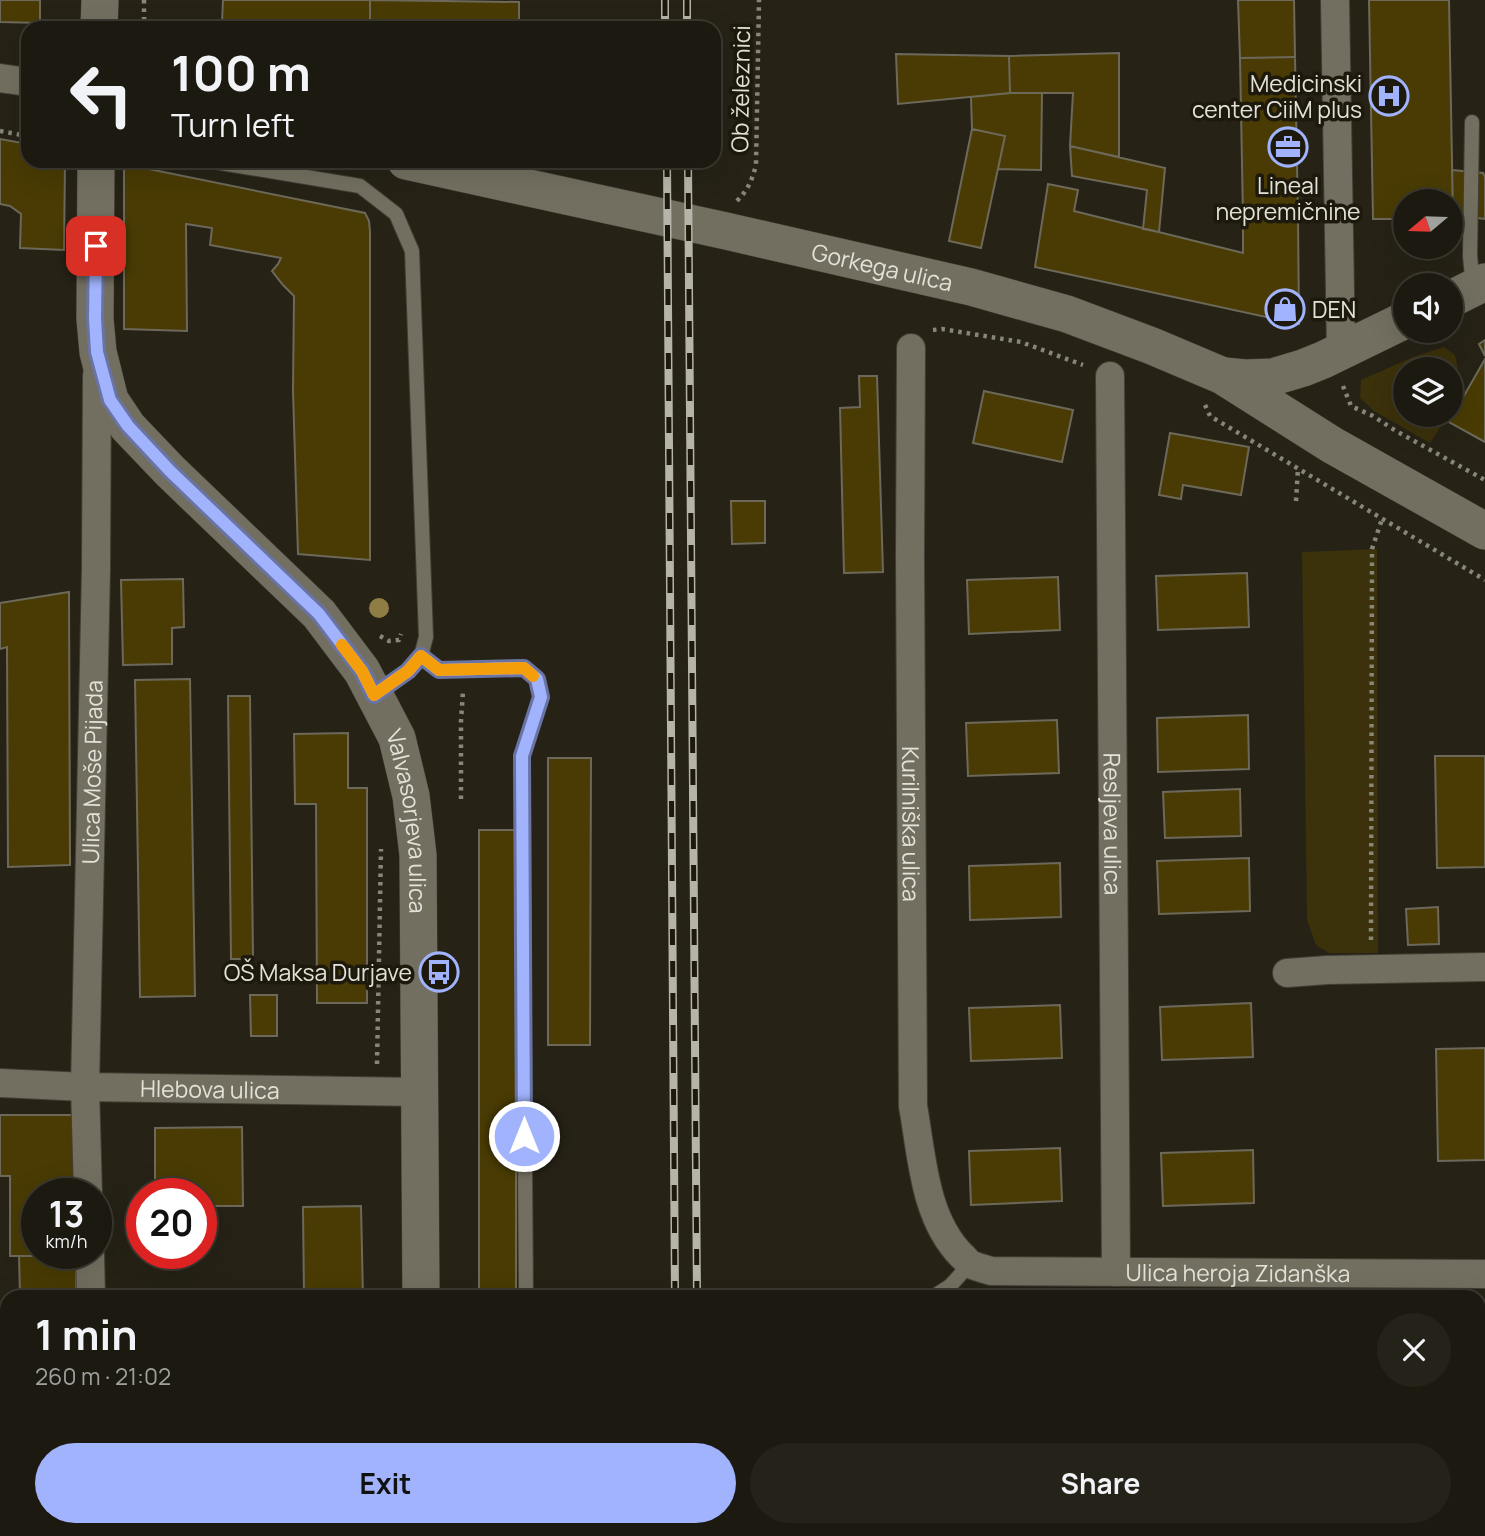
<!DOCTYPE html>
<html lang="en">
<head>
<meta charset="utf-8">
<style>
  :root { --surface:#1c1a10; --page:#252319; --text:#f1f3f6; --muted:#a0a19f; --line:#3a3830; --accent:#a1b3fd }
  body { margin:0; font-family:Manrope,sans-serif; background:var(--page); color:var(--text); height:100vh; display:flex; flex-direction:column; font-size:26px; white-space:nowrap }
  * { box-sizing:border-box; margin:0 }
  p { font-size:23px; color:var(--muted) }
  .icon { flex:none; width:38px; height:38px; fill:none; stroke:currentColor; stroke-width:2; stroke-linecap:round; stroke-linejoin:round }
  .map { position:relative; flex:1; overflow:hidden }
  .sheet { position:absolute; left:0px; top:1290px; width:1486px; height:247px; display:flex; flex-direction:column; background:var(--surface); border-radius:21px 21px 0 0; box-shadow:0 7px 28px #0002,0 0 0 2px var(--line) }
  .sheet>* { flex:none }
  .hud { position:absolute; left:21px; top:21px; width:700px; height:147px; border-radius:21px; box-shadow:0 7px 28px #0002,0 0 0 2px var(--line); background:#1c1a10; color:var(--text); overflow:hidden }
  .needle { width:46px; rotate:251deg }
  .fabs { position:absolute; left:1393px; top:189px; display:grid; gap:14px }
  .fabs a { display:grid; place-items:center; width:70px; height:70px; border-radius:50%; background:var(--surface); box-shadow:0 7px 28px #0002,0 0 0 2px var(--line); font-size:35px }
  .speed { position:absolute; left:21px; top:1178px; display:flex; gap:14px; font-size:35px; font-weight:700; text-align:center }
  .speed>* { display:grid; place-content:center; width:91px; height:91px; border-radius:50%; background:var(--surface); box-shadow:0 7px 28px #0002,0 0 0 2px var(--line); line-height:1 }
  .speed small { font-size:18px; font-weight:400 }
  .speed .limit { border:10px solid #d22; background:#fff; color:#111 }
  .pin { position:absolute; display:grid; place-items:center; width:60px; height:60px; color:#fff; margin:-30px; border-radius:14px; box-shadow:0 4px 10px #0006 }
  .me { position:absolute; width:77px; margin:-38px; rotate:0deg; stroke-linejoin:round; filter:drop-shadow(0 0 5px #0008) }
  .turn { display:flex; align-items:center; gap:24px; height:147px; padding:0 35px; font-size:32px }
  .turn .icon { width:91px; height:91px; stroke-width:2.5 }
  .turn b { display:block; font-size:49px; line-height:60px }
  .round { display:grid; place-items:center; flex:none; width:74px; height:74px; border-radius:37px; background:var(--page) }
  .summary { display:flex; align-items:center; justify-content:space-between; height:119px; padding:0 35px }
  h1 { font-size:42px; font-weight:700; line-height:52px }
  .button { display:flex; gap:14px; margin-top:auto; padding:14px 35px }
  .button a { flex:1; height:80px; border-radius:42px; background:var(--accent); color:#111; font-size:28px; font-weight:700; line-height:80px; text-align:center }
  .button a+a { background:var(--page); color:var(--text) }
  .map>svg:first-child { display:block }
</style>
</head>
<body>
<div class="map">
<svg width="1485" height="1536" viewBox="0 0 1485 1536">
  <rect width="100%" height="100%" fill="#262216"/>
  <!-- green -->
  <path fill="#3b310b" d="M1444,347L1455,355L1458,369L1451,401V369H1405V415H1448L1430,443L1374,411L1360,398L1361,380L1413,357Z
    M1377,549L1378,953H1329L1316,945L1307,920L1302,552Z"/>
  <!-- building -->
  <path fill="#493b03" stroke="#6d695a" stroke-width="2" d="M0,0H40V23L0,22Z
    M223,0H370V28H298V24L222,22Z
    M370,0L519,2V28H370Z
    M1238,0H1294L1295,57L1240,58Z
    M1369,0H1449L1453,215H1451V201H1405V219H1373Z
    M1119,53V157L1070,146L1073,93H1010L1009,56Z
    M896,54L1009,56L1010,93L898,104Z
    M1295,57L1298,216L1243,217L1240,58Z
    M1010,93H1042L1041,170L998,169L1005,136L972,129L971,97Z
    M972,129L1005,136L981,248L949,241Z
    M0,139L28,144V161H65L64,250L20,248L21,214L10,206L0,204Z
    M1070,146L1165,168L1159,232L1143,229L1147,190L1072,176Z
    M124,164L365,213L369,221L370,232V560L298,554L293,391L294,296L283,285L272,271L278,264L281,258L210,245L212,228L186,224L187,331L124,329Z
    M1452,170L1483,173L1485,177V219L1453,215Z
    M1048,184L1078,190L1074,211L1243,253V217L1298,216L1299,324L1035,267Z
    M1485,340V356L1479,344Z
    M1485,359V442L1449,422Z
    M859,376H877L883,572L844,573L840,408L860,407Z
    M984,391L1073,410L1062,462L973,443Z
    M1170,433L1249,447L1241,495L1183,485L1181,499L1159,495Z
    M731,501H765V543L732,544Z
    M1247,573L1249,627L1158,630L1156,576Z
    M1058,577L1060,630L969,634L967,580Z
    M183,579L184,627L172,628V664L123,665L121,580Z
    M69,592L70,865L8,867L7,647L0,649V603Z
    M190,679L195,996L140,997L135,680Z
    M228,696H250L253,959H231Z
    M1248,715L1249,769L1158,772L1157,718Z
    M1057,720L1059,773L968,776L966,723Z
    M348,733V788H367V1003H317L316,804H295L294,734Z
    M1435,756H1485V867L1437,868Z
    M548,758H591L590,1045H548Z
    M1240,789L1241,836L1165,838L1163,792Z
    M479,830H516V1297H479Z
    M1249,858L1250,911L1159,914L1157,861Z
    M1060,863L1061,917L970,920L969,866Z
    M1438,907L1439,944L1408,945L1406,909Z
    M250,995H277V1036H251Z
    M1251,1003L1253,1057L1162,1060L1160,1007Z
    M1060,1005L1062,1058L971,1061L969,1008Z
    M1485,1048V1160L1438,1161L1436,1049Z
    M0,1115H76V1194H37V1253H76V1256H10V1176H0Z
    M242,1127L243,1206H201V1194H155V1128Z
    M1060,1148L1062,1201L971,1205L969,1151Z
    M1253,1150L1254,1203L1163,1206L1161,1153Z
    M361,1206L363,1297H304L303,1207Z
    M19,1256H76V1297H20Z
    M226,1291L227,1297H122V1295Z
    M1479,1309H1485V1344H1479Z
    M1479,1522H1485V1536H1463V1530H1479Z
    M21,1530H78V1536H21Z
    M308,1530H366V1536H308Z
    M928,1530H989L993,1536H932Z
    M1201,1530H1251L1250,1536H1201Z
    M1296,1530H1365V1536H1296Z
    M1387,1530H1438V1536H1387Z"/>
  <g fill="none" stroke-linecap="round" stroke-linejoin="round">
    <!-- service casing -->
    <g stroke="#423f36" stroke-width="16">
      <path id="service" d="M1472,122L1470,256L1473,287
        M209,161L360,186L396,214L412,251L426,637L421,656L408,671L375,694
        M421,656L439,670L524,668L537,679L541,697L522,756L526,1297
        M933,1297L950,1286L970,1264
        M915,1530L916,1536"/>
    </g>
    <!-- minor casing -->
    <g stroke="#423f36" stroke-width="30">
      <g id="minor">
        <path d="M1335,0L1341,351"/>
        <path d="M0,78L28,82"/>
        <path id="s1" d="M911,348L910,556L913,1106C922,1156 924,1218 962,1256C965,1258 967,1262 970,1264C976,1267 985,1269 991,1271L1485,1274"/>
        <path id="s2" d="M1110,376L1116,1272"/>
        <path d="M1287,973L1327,970L1485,967"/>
        <path id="s3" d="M0,1083L85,1087L418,1092"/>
        <path id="s4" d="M88,1194L85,1087L96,569L97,376"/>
        <path d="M90,1253L91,1297"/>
        <path d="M98,1530V1536"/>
      </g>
    </g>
    <!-- tertiary casing -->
    <g stroke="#423f36" stroke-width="38">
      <g id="tertiary">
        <path d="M99,28L100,0"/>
        <path id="s5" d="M96,161L95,319L98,352L110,400L128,427L170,471L319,614L362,671L397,738L411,796L418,855L421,1297"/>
        <path id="s6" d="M406,161L726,231L971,287L1067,314L1152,346L1223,376L1332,445L1485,531"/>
        <path d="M1451,299L1485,282"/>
        <path d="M1224,376L1245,378L1273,377L1303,368L1323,360L1405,320"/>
        <path d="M423,1530V1536"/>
      </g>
    </g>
    <!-- path -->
    <path stroke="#88857b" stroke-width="4.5" stroke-dasharray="3.5 5" stroke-linecap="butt" d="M144,0V18L147,28
      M0,131L27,136L28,128
      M159,161L182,165L189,161
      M737,201C748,190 752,180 756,165L759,0
      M933,330L942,329L1021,342L1083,365
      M1343,386L1351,406L1373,416L1396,431L1485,480
      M1205,405L1210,416L1485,580
      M1296,501L1298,468
      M380,636L389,641L399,640L401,634
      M461,799V721L463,691
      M1371,940L1372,549L1382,519
      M377,1064L381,849
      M559,1536L560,1530"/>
    <!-- service -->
    <use href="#service" stroke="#736f60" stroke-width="14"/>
    <!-- minor -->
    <use href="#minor" stroke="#736f60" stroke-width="28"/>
    <!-- tertiary -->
    <use href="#tertiary" stroke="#736f60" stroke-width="37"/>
    <!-- rail casing -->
    <g stroke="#b6b3a9" stroke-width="8">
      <path id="rail" d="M665,0V28
        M687,0V28
        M667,161L675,1297
        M688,161L697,1297
        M677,1530V1536
        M698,1530V1536"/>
    </g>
    <!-- rail -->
    <use href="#rail" stroke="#1d190d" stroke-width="5" stroke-dasharray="16" stroke-linecap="butt"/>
  </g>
  <!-- trees -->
  <circle fill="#8f7e44" cx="379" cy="608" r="10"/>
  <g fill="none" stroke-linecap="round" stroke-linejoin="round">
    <!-- route casing -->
    <g stroke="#6974a4" stroke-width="18">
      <path id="route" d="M96,246L95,319L97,352L110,400L128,426L170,471L319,614L362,671L374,695L408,671L421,656L439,670L524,668L537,679L541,697L522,756L524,1136"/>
    </g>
    <!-- route -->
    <use href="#route" stroke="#a1b3fd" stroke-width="12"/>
    <!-- slow -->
    <path stroke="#f59e0b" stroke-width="12" d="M342,645L362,671L374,695L408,671L421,656L439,670L524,668L533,676"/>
  </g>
  <!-- icons -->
  <defs>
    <g id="hospital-ring" transform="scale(2.0125)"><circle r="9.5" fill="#1d190d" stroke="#a1b3fd" stroke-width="1.5"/><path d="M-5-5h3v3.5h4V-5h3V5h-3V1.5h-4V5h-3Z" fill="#a1b3fd"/></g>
    <g id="office-ring" transform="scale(2.0125)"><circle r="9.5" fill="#1d190d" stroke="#a1b3fd" stroke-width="1.5"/><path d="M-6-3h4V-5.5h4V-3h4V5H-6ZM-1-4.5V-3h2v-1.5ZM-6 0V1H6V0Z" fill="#a1b3fd"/></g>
    <g id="shop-ring" transform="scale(2.0125)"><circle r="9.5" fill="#1d190d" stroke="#a1b3fd" stroke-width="1.5"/><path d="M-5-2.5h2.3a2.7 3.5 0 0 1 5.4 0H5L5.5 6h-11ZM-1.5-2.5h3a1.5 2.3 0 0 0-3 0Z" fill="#a1b3fd"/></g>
    <g id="bus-ring" transform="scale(2.0125)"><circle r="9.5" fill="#1d190d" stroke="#a1b3fd" stroke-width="1.5"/><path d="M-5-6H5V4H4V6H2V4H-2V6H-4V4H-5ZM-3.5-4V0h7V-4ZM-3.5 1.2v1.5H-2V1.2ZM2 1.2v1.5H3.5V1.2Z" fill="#a1b3fd"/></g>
  </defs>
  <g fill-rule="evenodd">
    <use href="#hospital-ring" x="1389" y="96"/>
    <use href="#office-ring" x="1288" y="147"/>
    <use href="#shop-ring" x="1285" y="309"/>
    <use href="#bus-ring" x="439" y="972"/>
  </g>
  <g text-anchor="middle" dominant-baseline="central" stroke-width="7" stroke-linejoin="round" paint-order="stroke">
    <!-- poi labels -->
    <g font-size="23" fill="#e3e1d8" stroke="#1d190d" text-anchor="end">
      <text x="1362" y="83">Medicinski<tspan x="1362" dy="26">center CiiM plus</tspan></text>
      <text x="1288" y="185" text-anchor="middle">Lineal<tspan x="1288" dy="26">nepremičnine</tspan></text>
      <text x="1312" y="309" text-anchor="start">DEN</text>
      <text x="412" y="972">OŠ Maksa Durjave</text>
    </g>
    <!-- street labels -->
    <g font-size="23" fill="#e3e1d8" stroke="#1d190d">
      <text transform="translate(740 89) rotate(-89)">Ob železnici</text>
      <text stroke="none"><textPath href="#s6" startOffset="488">Gorkega ulica</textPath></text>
      <text stroke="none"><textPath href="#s4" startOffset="422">Ulica Moše Pijada</textPath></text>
      <text stroke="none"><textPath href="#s5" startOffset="772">Valvasorjeva ulica</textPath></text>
      <text stroke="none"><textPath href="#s1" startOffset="476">Kurilniška ulica</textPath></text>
      <text stroke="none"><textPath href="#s2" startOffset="448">Resljeva ulica</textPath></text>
      <text stroke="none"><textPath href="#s3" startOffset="210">Hlebova ulica</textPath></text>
      <text stroke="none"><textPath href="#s1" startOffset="1199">Ulica heroja Zidanška</textPath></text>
    </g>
  </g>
</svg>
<div class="fabs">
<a><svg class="needle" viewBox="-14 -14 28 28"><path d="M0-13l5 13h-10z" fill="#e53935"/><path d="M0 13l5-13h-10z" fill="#a0a19f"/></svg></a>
<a><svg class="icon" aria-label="sound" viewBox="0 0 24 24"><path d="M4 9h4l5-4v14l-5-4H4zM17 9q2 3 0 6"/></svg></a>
<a><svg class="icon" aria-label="layers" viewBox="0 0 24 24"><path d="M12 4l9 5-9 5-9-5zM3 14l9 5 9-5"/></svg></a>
</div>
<div class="speed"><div>13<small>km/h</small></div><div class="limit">20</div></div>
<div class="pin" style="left:96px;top:246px;background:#d93025"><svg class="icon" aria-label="arrive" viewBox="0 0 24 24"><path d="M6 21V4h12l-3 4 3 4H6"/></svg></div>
<svg class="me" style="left:524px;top:1136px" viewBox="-20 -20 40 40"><circle r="17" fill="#a1b3fd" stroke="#fff" stroke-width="3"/><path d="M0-11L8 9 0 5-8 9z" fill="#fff"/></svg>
<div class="hud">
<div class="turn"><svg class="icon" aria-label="left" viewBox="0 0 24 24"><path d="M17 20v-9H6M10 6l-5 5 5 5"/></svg><div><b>100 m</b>Turn left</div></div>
</div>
<section class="sheet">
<div class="summary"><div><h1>1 min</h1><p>260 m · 21:02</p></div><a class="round"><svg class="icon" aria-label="close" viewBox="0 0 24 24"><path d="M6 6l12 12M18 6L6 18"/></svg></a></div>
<div class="button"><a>Exit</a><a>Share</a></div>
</section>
</div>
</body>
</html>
